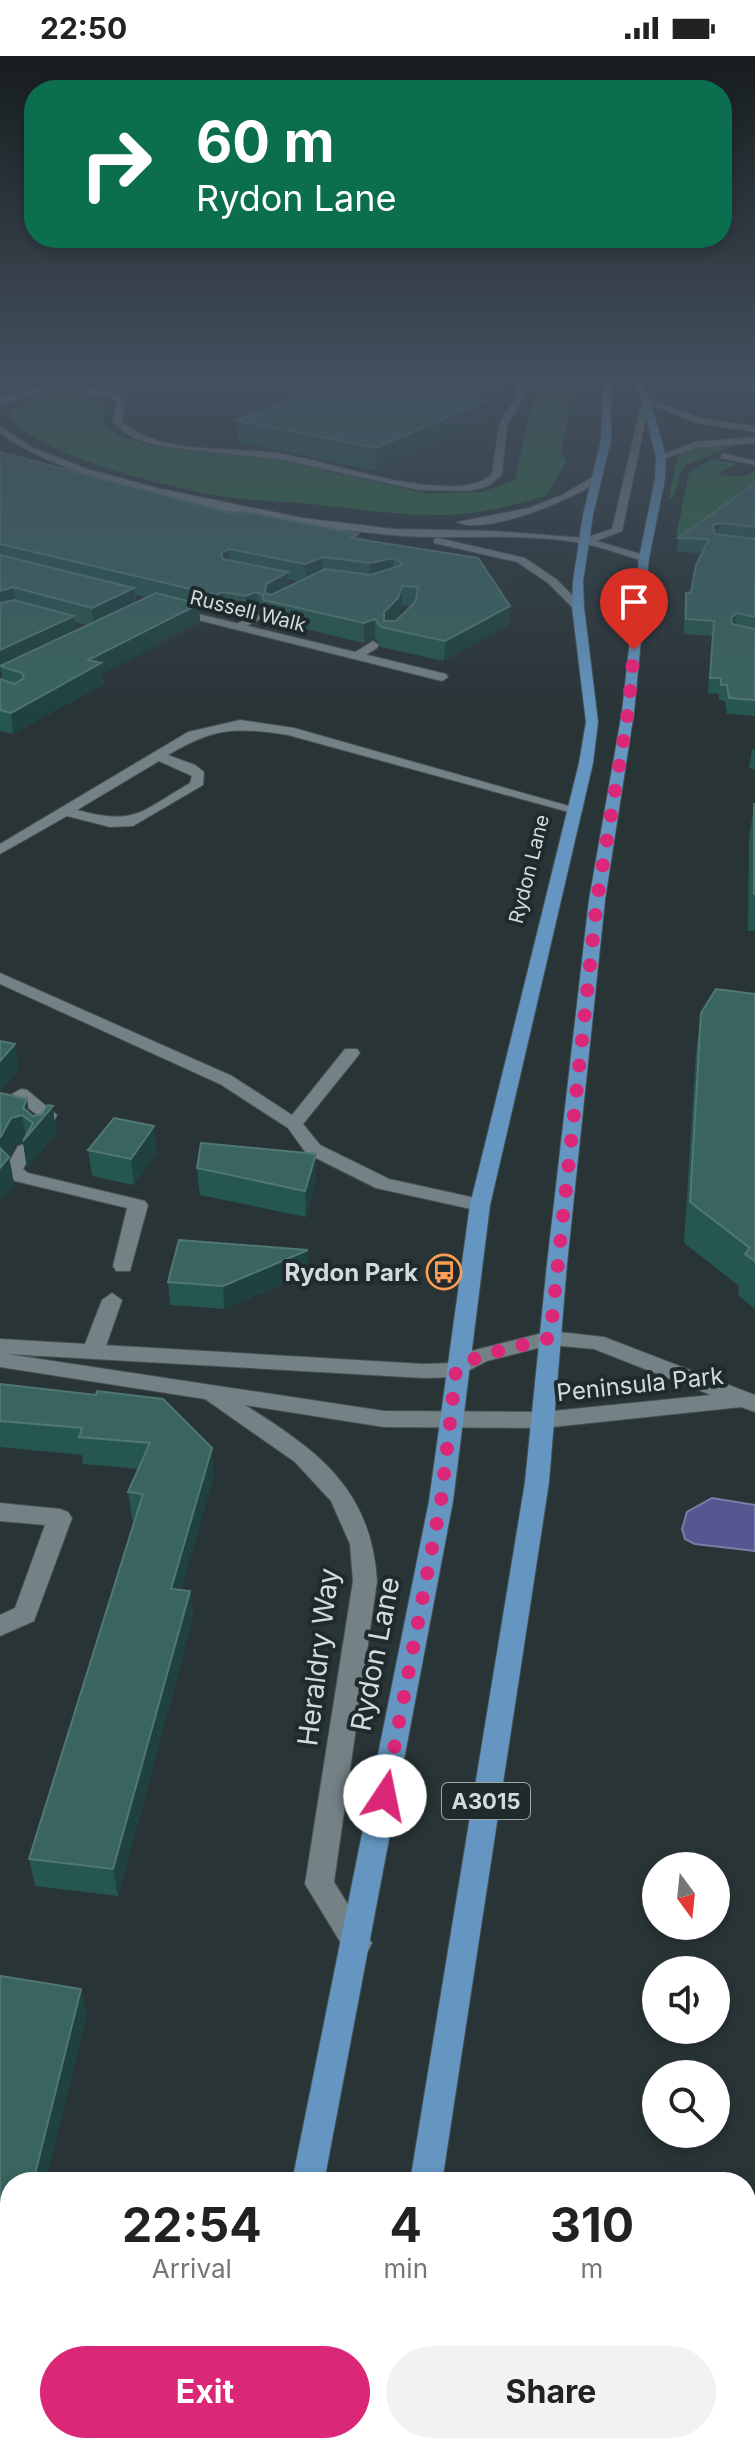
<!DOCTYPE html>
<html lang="en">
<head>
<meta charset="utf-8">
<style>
  :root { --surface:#fff; --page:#f2f2f2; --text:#222; --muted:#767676; --accent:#db2777 }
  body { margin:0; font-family:Inter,sans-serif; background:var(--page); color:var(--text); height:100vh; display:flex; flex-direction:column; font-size:30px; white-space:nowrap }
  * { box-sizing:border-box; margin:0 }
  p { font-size:26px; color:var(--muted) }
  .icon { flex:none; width:44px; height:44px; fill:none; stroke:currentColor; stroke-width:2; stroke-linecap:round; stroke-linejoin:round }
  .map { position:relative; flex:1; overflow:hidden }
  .details { position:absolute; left:0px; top:2116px; width:756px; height:282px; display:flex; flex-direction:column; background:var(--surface); border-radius:32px 32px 0 0; box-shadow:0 4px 12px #0003 }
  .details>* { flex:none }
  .hud { position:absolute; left:24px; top:24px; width:708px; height:168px; border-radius:32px; box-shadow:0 4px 12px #0003; background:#0b6e4f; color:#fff; overflow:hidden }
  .needle { width:52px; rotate:165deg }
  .fabs { position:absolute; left:642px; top:1796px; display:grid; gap:16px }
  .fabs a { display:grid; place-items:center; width:88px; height:88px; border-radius:50%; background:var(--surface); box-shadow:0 4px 12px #0003; font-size:40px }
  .pin { position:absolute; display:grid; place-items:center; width:68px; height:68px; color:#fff; margin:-82px -34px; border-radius:50% 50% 50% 0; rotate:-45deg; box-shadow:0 0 8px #0007 }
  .pin .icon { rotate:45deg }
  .me { position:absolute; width:88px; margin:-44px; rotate:11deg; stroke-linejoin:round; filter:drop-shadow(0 0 6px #0008) }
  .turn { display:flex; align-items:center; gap:28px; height:168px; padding:0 40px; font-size:36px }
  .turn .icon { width:104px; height:104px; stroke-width:2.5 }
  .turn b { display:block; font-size:56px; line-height:68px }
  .eta { display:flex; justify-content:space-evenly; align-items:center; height:136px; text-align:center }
  .eta b { font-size:48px; font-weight:700; line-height:56px }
  .cta { display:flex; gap:16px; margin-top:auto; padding:16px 40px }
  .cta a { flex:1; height:92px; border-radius:48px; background:var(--accent); color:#fff; font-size:32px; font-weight:700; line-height:92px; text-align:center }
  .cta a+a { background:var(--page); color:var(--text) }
  .status { display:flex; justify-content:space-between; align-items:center; height:56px; padding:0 40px; background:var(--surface); direction:ltr }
  .status svg { height:22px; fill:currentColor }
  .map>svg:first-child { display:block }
</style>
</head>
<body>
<div class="status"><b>22:50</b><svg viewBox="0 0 49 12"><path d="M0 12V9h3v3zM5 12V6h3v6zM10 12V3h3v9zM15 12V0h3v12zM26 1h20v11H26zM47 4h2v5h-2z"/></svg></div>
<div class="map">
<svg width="755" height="2397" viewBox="0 0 755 2397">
  <rect width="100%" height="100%" fill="#293437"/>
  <!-- green -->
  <path fill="#2c6841" d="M537,324H575L561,399L567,405L545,440C518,447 491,456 462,458C412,462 361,453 311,448C280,445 250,445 220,440C177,433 25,398 9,357C29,337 84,332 106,350L104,369L121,381L150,389L278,404L429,438L482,436L515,424Z
    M738,388L686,409L682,413L673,442H669L678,398L697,391Z
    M712,403L737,408L720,416L722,419C736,421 744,422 755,414V430L709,482L676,481L689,417Z"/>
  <!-- water -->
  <path fill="#53568f" stroke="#797ea6" stroke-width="2" d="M712,1442L755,1449V1495L695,1488L685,1483L682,1473L687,1456Z"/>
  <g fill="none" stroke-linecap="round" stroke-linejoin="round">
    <!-- service casing -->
    <g stroke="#475154" stroke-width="2">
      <path id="service" d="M13,324H26L0,332V326Z
        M519,324H527L522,343L507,369L502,419L488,430L470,435L419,434L283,404L160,390L133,382L113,367L117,346L111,342L54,329L58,326L117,338L125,345L122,366C164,401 232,389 283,398C337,408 390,429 446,430C463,431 479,429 492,418L499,369L514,343Z
        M755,328V334L747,331L748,329Z
        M256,558L262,561L260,563L241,573L231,571Z
        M373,585L379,589L377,592L359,603L349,600Z
        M240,664L294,672L583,754L576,758L288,679C235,671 215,671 168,699L195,709L204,716L203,729L133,770L110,771L67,760L0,798V788L188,676ZM159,705L192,720L190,727C140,756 136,770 77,754Z
        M0,917L232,1020L292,1059L345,993H357L360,997L357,1001L303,1068L320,1089L389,1123L480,1143L490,1149L480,1155L376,1132L306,1097L288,1072L220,1028L0,928Z
        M21,1033L27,1034L57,1059L45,1082L39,1084L30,1078L38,1060L12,1038Z
        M25,1088L34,1094L23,1113L28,1117L145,1145L148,1149L130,1215H116L113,1210L127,1152L15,1125L4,1115L18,1090Z
        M112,1237L122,1244L105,1293L102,1298H86L83,1293L102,1244Z
        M0,1447L60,1453L68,1456L72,1462L34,1565L0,1580V1559L15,1552L45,1469L0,1465Z"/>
    </g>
    <!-- minor casing -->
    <g stroke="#475154" stroke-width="2">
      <path id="minor" d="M68,324H80L0,348V342Z
        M643,341L700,362L755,370V376L696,367L649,348L622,475L596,485L648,500L649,502L644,505C625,500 605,492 586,488C522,475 455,485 391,479C305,471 218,455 134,432C87,419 40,406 0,377V370L31,391L87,413L161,433L303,462L394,473L495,475L584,482L612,473Z
        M755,381V387L695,392L661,404L656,401L695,386Z
        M723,397L755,405V409L720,402Z
        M594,420L602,422C580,442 482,481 457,466L529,452L562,439Z
        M438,482L525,502L556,523L584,551L574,553L548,527L517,506L434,487V483Z
        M174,552L446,618L448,621L442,625L170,557V553Z
        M550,1275L604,1281L755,1339V1356L741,1351L543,1372L384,1371L245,1349C318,1395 371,1432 377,1525L334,1826L372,1887L367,1897L357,1901L347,1897L305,1828L353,1525L350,1488L331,1445L295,1406L205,1343L0,1311V1283L424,1308L452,1307L471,1295ZM550,1289L594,1293L711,1339L543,1356L384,1355L7,1298L424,1322L456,1321L487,1305Z
        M746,2318L755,2320V2356L746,2354Z"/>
    </g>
    <!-- primary casing -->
    <g stroke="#475154" stroke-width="2">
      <path id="primary" d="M600,324H608L611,331V384L593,459L583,525L584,551L598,666L593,707L490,1149L453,1445L324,2126H292L429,1445L470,1149L579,707L586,666L572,551L573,525L583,459L601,384L603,331Z
        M632,324H640L650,343L666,401L665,423L649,502L634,656L605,844L567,1208L549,1426L442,2126H410L525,1426L547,1208L589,844L622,656L639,502L655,423L656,401L642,343Z
        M236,2388H272L270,2397H234Z
        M367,2388H403L401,2397H365Z"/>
    </g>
    <!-- service -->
    <use href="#service" fill="#748185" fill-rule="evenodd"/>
    <!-- minor -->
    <use href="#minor" fill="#748185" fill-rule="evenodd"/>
    <!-- primary -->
    <use href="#primary" fill="#6496c1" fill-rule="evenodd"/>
  </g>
  <!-- wall -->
  <path fill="#265650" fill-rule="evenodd" d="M339,324H514L513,334L510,345L485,356L484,367L376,415L238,386L237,364L340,325Z
    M718,324H755V326Z
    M0,396L235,458L358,478V483L510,550L509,569L444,605L381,591L375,582L364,587L264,563L263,558L257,555L246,560L224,555L217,558L199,554L200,567L102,617L104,628L13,678L0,675V623L2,624L1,615L0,616ZM288,523L299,526L288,531ZM135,539L146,541L136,546ZM402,549L411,550L395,565L398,561ZM74,566L87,569L75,575Z
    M755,427V660L727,658L725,645L719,644V638L708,637L712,580L684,578V551L686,537L691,536L702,497L677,496L678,482Z
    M755,692V714L749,712L752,694Z
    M754,748H755V875H748L749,783Z
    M755,938V1253L738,1239L739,1230L684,1187L696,995L701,957Z
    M0,1037L27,1043L29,1057L56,1077L27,1112L23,1086L15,1089L9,1100L14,1128L0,1144Z
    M88,1094L157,1096L134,1129L92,1120Z
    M316,1098V1124L306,1161L200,1139L197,1112Z
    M309,1217L224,1253L170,1249L168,1226Z
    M0,1328L96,1339L214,1419L181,1534L190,1535L193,1562L118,1840L35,1830L29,1803L134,1464L132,1463L128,1436L139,1413L83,1408L82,1399L0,1391Z"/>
  <!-- shaded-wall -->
  <path fill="#1f4240" d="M511,324H514L513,334L510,345L485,356L484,367L376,415V392L468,342Z
    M720,467L718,481L712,483L713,469Z
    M229,493L230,511L222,515L221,497Z
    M323,501V519L306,527L305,508Z
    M393,502V520L370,526V507Z
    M288,516V535L265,545L266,528Z
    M402,530V549L398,561L387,573L384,572V556Z
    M13,531L16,550L0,555V535Z
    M134,532L136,551L94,571L92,552Z
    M223,536L224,555L217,558L216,539Z
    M256,536L257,555L246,560V540Z
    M199,548L200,567L102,617L104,628L13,678L11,657L88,604Z
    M510,550L509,569L444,605L445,585Z
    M737,557L735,572L729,577L731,562Z
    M74,560L76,580L0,610L1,615L0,616V594Z
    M375,563V582L364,587V567Z
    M15,988L19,1014L0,1036V1005Z
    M27,1043L30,1065L23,1052Z
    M53,1050L56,1077L27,1112L23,1086L15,1089L8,1103L9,1101L14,1128L0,1144V1082L11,1062L22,1059L26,1082Z
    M154,1070L157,1096L134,1129L131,1103Z
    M316,1098V1124L306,1161L305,1135Z
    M308,1194L309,1217L224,1253L223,1230Z
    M212,1392L214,1419L174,1561L171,1533Z
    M190,1535L193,1562L118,1840L113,1813Z
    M81,1933L87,1958L46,2126H33Z
    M10,2169V2221L0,2259V2206Z"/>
  <!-- building -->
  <path fill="#396460" stroke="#517773" stroke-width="2" fill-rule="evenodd" d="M344,324H511L468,342L485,345L376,392L237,364Z
    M0,396L235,458L241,455L358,478L351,482L478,502L510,550L445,585L381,571L375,563L364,567L263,544V539L256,536L246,540L223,536L216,539L0,488ZM229,493L305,508L323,501L370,507L393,502L402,507L400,510L370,519L325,513L271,539L265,537L266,528L288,516L223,503L221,497ZM402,530L418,531L416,545L396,565H384V556L398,542Z
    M755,427V471L720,467L713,469L715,478L755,483V561L737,557L731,562L732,568L755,573V644L729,642L727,629H721V622H710L714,565L686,563V537L691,536L696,509L709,483L678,482Z
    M0,499L134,532L92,552L13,531L0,535Z
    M156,537L199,548L88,604L101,607L11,657L0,654V623L14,628L24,622L22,617L0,610Z
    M14,544L74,560L0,594V547Z
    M754,748H755V838H754Z
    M716,933L755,938V1205L745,1198L750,1192L690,1146L701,957Z
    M0,985L15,988L0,1005Z
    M0,1037L27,1043L23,1052L33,1060L42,1058L48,1049L53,1050L23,1085L33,1067L22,1059L11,1062L0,1082Z
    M114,1062L154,1070L131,1103L88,1094Z
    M201,1087L316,1098L305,1135L197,1112Z
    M0,1092L9,1101L0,1112Z
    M179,1184L308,1194L223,1230L168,1226Z
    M0,1328L96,1339L97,1335L163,1343L212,1392L171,1533L190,1535L113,1813L29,1803L143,1438L128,1436L150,1387L79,1381L82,1372L0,1365Z
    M1,1920L81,1933L33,2126H10V2169L0,2206V1925Z"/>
  <!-- sky -->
  <linearGradient id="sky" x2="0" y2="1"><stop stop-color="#171d1e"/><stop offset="0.49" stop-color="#43505e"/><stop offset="1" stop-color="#43505e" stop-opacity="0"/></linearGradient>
  <rect width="755" height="659" fill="url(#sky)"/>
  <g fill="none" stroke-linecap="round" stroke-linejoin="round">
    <!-- route -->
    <path stroke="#db2777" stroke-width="14" stroke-dasharray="0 25.2" d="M385,1740L441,1445L456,1314L479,1300L550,1282L597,844L628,656L634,594"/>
  </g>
  <!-- icons -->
  <defs>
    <g id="bus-ring" transform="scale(1.8)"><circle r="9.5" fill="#1f2a2d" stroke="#fc9d53" stroke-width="1.5"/><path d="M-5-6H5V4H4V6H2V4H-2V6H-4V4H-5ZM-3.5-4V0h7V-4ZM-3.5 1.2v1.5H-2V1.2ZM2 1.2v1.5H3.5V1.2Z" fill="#fc9d53"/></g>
  </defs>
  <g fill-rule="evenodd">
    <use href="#bus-ring" x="444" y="1216"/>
  </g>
  <g text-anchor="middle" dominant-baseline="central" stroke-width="8" stroke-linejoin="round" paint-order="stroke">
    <!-- far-street labels -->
    <g font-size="20" fill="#d3dadc" stroke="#1f2a2d">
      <text transform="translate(248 555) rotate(14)">Russell Walk</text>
      <text transform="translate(529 813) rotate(-76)">Rydon Lane</text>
    </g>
    <!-- shield labels -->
    <rect fill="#1f2a2d" stroke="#9da5a8" stroke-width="2" x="442" y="1727" width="88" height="36" rx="6"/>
    <g font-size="22" font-weight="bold" fill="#d3dadc">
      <text x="486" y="1745">A3015</text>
    </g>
    <!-- poi labels -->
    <g font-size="24" font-weight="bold" fill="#d3dadc" stroke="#1f2a2d" text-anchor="end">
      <text x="418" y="1216">Rydon Park</text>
    </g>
    <!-- street labels -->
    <g font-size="24" fill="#d3dadc" stroke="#1f2a2d">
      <text transform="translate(640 1328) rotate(-6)">Peninsula Park</text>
    </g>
    <!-- near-street labels -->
    <g font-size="28" fill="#d3dadc" stroke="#1f2a2d">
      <text transform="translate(375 1598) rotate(-79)">Rydon Lane</text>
      <text transform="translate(318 1601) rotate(-83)">Heraldry Way</text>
    </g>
  </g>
</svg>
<div class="fabs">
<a><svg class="needle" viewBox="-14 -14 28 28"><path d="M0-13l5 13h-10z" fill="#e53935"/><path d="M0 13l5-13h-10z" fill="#767676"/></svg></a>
<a><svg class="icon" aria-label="sound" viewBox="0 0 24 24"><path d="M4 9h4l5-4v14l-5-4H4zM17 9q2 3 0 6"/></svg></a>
<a><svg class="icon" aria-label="search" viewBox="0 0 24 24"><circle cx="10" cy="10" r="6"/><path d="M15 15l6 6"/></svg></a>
</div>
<div class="pin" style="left:634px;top:594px;background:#d93025"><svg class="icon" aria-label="arrive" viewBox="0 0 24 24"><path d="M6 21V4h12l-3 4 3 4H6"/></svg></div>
<svg class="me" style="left:385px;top:1740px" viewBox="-20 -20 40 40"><circle r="19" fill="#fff"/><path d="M0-13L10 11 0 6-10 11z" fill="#db2777"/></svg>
<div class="hud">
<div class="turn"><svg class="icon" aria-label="right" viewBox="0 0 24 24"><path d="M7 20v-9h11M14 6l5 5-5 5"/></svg><div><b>60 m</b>Rydon Lane</div></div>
</div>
<section class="details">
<div class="eta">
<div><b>22:54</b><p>Arrival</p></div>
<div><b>4</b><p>min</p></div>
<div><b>310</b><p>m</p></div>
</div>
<div class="cta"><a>Exit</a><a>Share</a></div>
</section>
</div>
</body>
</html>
